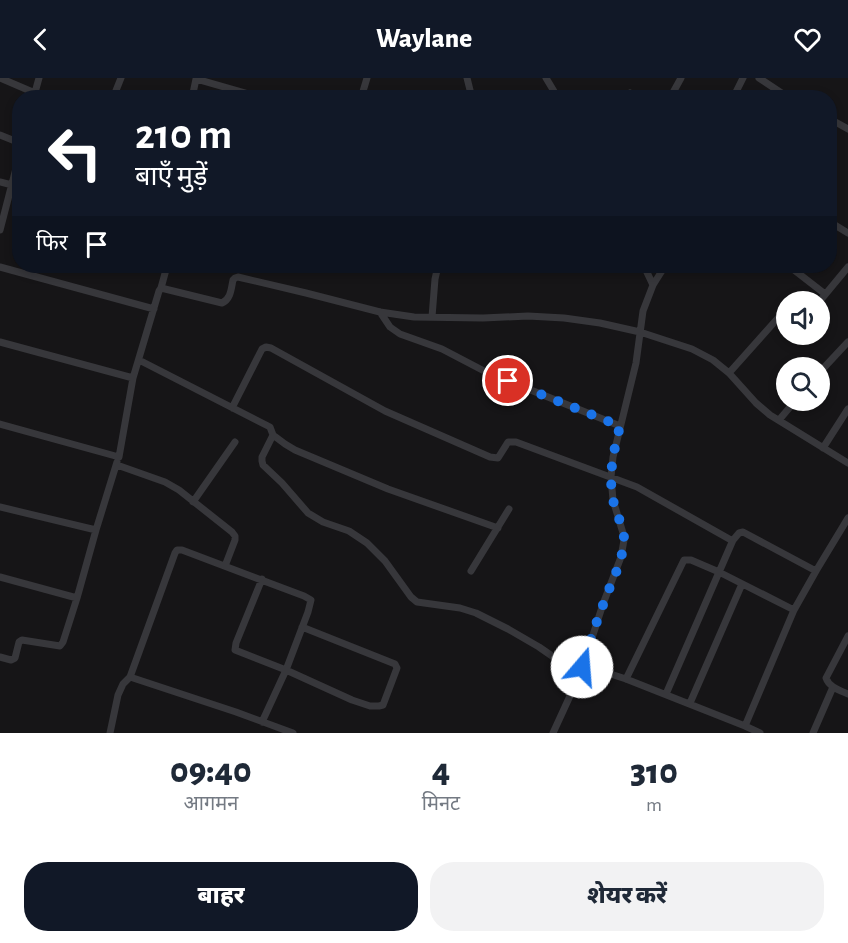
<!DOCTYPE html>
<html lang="hi">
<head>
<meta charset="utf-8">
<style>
  :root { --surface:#fff; --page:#f2f2f3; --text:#1f2937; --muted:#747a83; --accent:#111827 }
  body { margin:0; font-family:"Alegreya Sans","Noto Sans Devanagari",sans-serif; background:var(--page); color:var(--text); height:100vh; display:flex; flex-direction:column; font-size:22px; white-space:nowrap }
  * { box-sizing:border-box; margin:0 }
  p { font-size:20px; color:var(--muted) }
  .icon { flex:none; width:33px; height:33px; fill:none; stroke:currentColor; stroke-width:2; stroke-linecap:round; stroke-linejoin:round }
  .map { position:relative; height:655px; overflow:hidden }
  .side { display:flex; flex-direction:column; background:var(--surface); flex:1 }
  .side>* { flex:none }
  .guide { position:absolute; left:12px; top:12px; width:825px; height:183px; border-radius:24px; box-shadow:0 3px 9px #0003; background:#111827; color:#fff; overflow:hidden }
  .tools { position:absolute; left:776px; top:213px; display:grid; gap:12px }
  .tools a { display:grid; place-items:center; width:54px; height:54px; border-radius:50%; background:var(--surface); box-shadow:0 3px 9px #0003; font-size:30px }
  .pin { position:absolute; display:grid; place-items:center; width:51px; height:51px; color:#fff; margin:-26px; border:3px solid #fff; border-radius:50%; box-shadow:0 2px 6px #0007 }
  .me { position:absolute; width:66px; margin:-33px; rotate:18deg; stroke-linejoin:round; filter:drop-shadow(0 0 4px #0008) }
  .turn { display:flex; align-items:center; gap:21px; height:126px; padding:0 24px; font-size:27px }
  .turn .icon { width:78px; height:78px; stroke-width:2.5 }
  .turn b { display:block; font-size:42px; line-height:51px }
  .then { display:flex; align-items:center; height:57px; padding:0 24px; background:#0003; gap:12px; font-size:22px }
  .eta { display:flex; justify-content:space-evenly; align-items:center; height:102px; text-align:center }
  .eta b { font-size:36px; font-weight:800; line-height:42px }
  .button { display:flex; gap:12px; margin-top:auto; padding:12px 24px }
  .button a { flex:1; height:69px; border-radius:24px; background:var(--accent); color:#fff; font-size:24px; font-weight:800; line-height:69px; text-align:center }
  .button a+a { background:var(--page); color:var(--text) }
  header { display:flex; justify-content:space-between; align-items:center; height:78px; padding:0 24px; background:var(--accent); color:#fff; font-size:27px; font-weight:800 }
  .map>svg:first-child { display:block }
</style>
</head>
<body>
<header><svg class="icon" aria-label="back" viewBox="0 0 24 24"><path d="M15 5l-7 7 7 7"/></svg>Waylane<svg class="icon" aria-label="heart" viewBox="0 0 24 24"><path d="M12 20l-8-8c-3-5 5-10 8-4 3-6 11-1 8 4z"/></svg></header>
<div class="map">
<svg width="848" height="655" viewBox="0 0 848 655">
  <rect width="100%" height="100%" fill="#161517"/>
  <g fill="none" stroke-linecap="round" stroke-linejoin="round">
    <!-- street -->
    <path stroke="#37373b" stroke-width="7" d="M0,0L35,15
      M467,0L472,20
      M546,0L558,20
      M759,0L789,20
      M630,15L634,20
      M34,18L39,0
      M113,20L121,0
      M192,20L196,1L263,20
      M361,20L367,0
      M670,20L681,0
      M733,20L743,0
      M830,41L848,51
      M0,57L20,65
      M830,71V69
      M0,104L20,109
      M830,144L848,155
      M0,152L20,75
      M644,188L653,207
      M789,188L825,216
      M0,189L154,231
      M161,210L167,188
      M819,224L848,189
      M380,234L390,249L400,256L442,271L486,294L620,348
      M432,239L435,201L438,188
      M0,264L133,300L159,213L161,210L222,225C231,221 231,211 233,202L235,200L238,199L306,215L380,234L414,239L483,240L528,238L564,240L600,245L640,254L692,271L713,282L729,295L756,325L770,337L848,385
      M139,282L270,349L273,357L285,366L295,372L388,411L498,450
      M729,295L778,240L782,239L786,242
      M819,295L848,264
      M232,330L262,271L266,269L271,270L385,333L490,379L498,380L508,364H516L637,409L731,462L734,461L739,455L743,454L816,493
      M779,342L796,322
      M0,346L119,379L133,300
      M273,357L262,379V383L263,387L282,405L308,435L323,444L349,453L367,465L385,483L411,519L417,524L460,530L476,535L508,551L539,569L565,587L576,590H592L626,601L745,648L760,655
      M823,370L848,331
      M117,387L165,404L179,412L232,454L235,458V462L225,488
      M193,424L235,364
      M0,429L96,452L77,520L0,499
      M96,452L117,384
      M471,493L509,431
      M262,501L236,565L235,572L286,592L352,622L370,628H379L383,627L397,590L395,586L302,549
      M848,558L826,600C829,609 839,612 848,616
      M0,579L11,582L15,580L19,564L22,562L60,568L63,564L77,520
      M130,599L175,475L177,472H182L304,518L311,522L308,534L286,592L262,644
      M626,601L684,482H691L719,494L794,532
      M666,616L733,462
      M690,625L742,506
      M745,648L794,532L816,493L848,440
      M110,655L118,617L123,606L130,599L236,634L293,655
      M553,655L581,594L603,526L621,479L624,462L623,455L613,422L611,399L613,379L636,285L643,233L653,207L665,188
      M813,655L833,609"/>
  </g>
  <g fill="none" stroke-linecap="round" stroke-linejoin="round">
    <!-- route -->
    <path stroke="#1a73e8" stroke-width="10" stroke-dasharray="0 18" d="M508,303L620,348C614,372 608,396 613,421C615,435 624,448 624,461C623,485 610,506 603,527C595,548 588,569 582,589"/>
  </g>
</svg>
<div class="tools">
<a><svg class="icon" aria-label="sound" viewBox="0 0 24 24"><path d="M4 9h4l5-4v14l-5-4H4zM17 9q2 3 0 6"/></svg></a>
<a><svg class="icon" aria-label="search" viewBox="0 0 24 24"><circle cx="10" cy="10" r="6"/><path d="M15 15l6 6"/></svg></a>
</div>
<div class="pin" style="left:508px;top:303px;background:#d93025"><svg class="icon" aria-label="arrive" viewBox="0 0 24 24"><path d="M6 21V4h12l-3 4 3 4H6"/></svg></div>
<svg class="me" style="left:582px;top:589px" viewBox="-20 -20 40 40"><circle r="19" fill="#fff"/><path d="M0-13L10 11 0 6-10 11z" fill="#1a73e8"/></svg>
<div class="guide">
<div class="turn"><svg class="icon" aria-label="left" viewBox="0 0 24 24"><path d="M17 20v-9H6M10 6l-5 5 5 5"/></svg><div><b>210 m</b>बाएँ मुड़ें</div></div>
<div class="then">फिर<svg class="icon" aria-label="arrive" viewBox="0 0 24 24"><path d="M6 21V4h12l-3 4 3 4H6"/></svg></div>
</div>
</div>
<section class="side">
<div class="eta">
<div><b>09:40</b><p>आगमन</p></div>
<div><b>4</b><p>मिनट</p></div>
<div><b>310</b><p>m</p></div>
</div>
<div class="button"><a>बाहर</a><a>शेयर करें</a></div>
</section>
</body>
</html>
